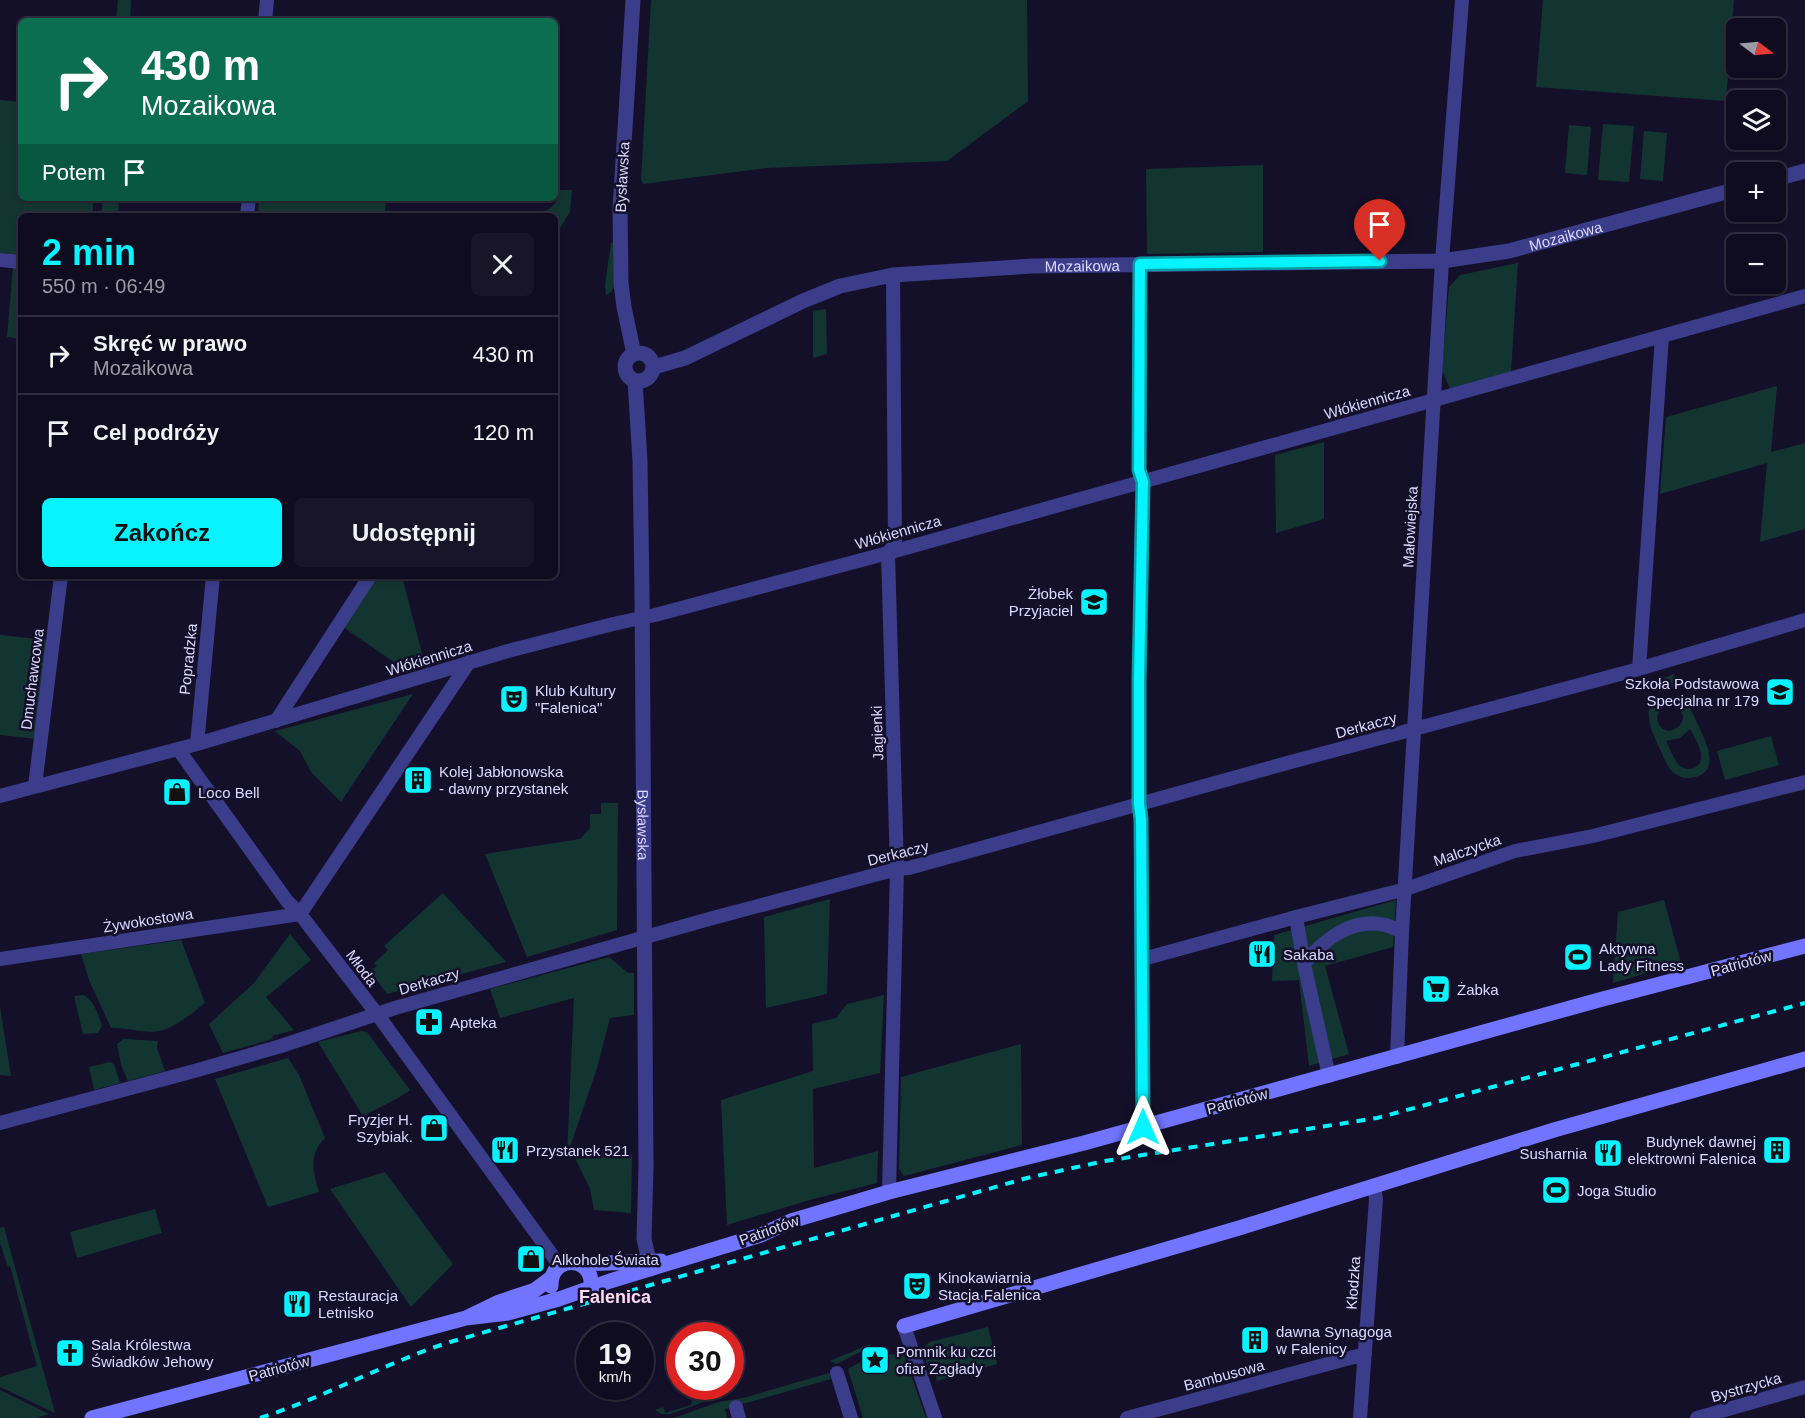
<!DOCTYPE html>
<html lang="pl">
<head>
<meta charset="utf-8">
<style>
  :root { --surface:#0f0c20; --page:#181529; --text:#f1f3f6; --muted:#9b9ba5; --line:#2f2c3e; --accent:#06f3ff }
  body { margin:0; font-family:Arial,sans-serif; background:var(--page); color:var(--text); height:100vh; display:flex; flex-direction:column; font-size:22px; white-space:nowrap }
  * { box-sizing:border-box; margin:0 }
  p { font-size:20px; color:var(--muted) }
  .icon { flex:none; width:33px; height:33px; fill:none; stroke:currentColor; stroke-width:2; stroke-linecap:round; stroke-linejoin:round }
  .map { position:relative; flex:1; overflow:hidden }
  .panel { position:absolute; left:18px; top:213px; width:540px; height:366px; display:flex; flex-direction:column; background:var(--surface); border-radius:9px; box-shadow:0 2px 4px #0004,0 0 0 2px var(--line) }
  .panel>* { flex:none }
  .banner { position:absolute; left:18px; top:18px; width:540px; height:183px; border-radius:9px; box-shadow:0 2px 4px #0004,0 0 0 2px var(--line); background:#0b6e4f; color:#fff; overflow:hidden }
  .needle { width:39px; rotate:106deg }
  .fabs { position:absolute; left:1726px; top:18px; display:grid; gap:12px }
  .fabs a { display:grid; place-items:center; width:60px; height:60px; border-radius:9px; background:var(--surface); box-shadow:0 2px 4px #0004,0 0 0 2px var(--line); font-size:30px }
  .speed { position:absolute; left:576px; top:1322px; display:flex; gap:12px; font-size:30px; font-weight:700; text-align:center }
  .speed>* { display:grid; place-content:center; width:78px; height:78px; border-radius:50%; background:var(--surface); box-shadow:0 2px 4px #0004,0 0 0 2px var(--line); line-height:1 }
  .speed small { font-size:15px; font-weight:400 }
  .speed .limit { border:9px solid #d22; background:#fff; color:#111 }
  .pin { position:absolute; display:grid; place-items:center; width:51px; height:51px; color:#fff; margin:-62px -26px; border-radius:50% 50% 50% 0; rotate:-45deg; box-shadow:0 0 6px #0007 }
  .pin .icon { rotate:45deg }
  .me { position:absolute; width:66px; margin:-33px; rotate:0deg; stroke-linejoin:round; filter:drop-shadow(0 0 4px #0008) }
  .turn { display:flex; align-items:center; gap:21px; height:126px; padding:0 24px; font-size:27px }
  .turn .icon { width:78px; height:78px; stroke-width:2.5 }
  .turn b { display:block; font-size:42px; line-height:51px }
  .then { display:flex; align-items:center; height:57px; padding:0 24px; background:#0003; gap:12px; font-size:22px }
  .round { display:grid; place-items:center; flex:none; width:63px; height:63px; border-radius:9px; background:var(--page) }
  .overview { display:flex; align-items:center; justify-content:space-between; height:102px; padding:0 24px }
  h1 { font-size:36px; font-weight:700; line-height:45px; color:var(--accent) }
  .action { display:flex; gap:12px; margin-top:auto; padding:12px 24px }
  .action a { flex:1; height:69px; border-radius:9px; background:var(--accent); color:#111; font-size:24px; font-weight:700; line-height:69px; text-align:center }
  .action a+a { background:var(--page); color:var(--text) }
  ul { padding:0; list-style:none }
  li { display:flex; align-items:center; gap:18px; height:78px; padding:0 24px; border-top:2px solid var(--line) }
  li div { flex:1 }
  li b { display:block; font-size:22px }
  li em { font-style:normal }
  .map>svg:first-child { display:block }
</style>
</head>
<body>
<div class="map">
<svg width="1805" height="1418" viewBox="0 0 1805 1418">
  <rect width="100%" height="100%" fill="#14102a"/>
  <!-- green -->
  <path fill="#133532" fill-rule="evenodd" d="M118,0H131L130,21H116Z
    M651,0H1027L1028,101L947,161L766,168L643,184L641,180Z
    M1543,0H1734L1726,101L1536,87Z
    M0,100L21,102V198H94L92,216H21V255L0,253Z
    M1603,124L1634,126L1629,182L1598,180Z
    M1569,125L1591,127L1587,175L1565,173Z
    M1644,131L1667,133L1663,181L1640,179Z
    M1263,165V252L1147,254L1146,169Z
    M560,190H572L570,212L560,228L555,248V216H539L543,211C554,209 558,200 560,190Z
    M103,198H119L118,216L101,215Z
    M259,198H386L385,216H258Z
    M611,243H613L614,287L611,292L606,295L605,285Z
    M1518,263L1511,372L1450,389L1442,370L1449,287L1460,275Z
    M13,267L21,268V339L7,337Z
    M826,309L827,354L813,358V311Z
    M1777,386L1771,452L1805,443V529L1760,542L1767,463L1660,494L1666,417Z
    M1324,442V519L1276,533L1275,455Z
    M376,576H402L425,665L407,671L343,627Z
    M0,635L48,640L37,739L0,735Z
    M1674,674L1678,685L1660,692L1656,681Z
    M413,694L341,802L311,772L300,751L275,731Z
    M1673,696C1678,698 1682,699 1685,703C1692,709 1695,719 1699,727C1707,743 1722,776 1689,778C1684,778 1677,776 1673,772C1666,766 1663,755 1659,747C1650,728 1636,696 1673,696ZM1671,705C1701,716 1666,745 1658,722C1655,712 1663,706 1671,705ZM1690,729C1695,739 1710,760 1694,768C1690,770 1684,769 1680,766C1674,761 1670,748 1666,741L1680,738Z
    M1771,736L1779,765L1725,780L1717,751Z
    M601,803H618L617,930L527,957L485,854L580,839L590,828V814H601Z
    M443,893L506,962L387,994L370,971L377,966L374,963L388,950L384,946Z
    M830,899L827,994L766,1008L764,917Z
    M1396,900L1393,947L1325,966L1349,1054L1309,1066L1299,980L1272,981L1274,935Z
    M1664,900L1681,963L1613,983L1618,912Z
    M290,934L311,960L266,997L294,1030L272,1036L273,1039L223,1053L209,1024L254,983Z
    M181,940L205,1003C192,1013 176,1027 160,1031C149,1034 126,1027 111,1028L89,980L81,954Z
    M609,957L628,973H634V1015L610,1018L597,1068L567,1156L574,998L500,1018L490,989Z
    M84,995C94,1001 99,1016 102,1026L98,1033L83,1034L74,996Z
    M884,995L880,1073L813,1089L814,1168L878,1151L877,1183L813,1199L727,1225L721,1100L813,1071L812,1024L836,1018L847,1004Z
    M0,1007L11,1076L0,1075Z
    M361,1031L367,1032L410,1090L398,1098L363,1116L318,1042Z
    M124,1039L158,1041L157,1048L165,1071L128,1081L121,1065L117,1044Z
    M1021,1044L1022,1145L904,1176L899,1169L901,1077Z
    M288,1058L299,1075L325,1138C308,1155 313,1172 319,1192L268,1207L215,1079Z
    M110,1062L114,1064L120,1083L94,1090L89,1067Z
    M632,1155L631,1213L594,1210L590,1189L574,1156Z
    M385,1172L453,1264L411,1307L330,1189Z
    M155,1209L162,1233L77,1258L70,1232Z
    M4,1227L55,1413L0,1387V1377L37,1366L10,1266L8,1267L0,1243V1228Z
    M988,1327L997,1364L937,1381L935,1373L930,1374L922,1349L930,1342Z
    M870,1344L871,1347L836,1364L830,1361Z
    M881,1354L904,1355L926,1418H863L848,1369L860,1362Z
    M829,1373L831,1379L725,1409L727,1418H674L718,1402L743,1398Z
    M0,1390L49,1414L36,1418H0Z
    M721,1396L670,1414H661L655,1410L663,1407L665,1413L691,1405L692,1400Z"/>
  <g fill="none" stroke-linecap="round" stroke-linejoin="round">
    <!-- minor -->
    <path stroke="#3b3c8a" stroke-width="14" d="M265,21L267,0
      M247,216L249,198
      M0,260L21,262
      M1140,264L1139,470L1143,482L1139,680V804L1141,819L1143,1127
      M1639,669L1662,336
      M276,721L370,576
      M197,744L213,576
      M178,749L287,901L300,914L377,1014L560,1266
      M35,786L61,576
      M0,796L197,744L508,651L613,624L655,615L888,553L1805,296
      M1296,917L1304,964
      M0,959L300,914L469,662
      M1143,959L1296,917L1406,889L1515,851L1593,836L1805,782
      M1397,1057L1402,932L1442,261L1462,0
      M1329,1076L1304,964C1323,940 1352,917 1385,925C1391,926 1397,930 1402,932
      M0,1123L198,1070L281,1046L395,1008L709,919L897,869L909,868L1287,763L1635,670L1805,620
      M889,1192L897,869L888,553L895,544L893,275
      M904,1326L935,1418
      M837,1373L851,1418
      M736,1407L739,1418
      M1127,1418L1365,1354
      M1360,1418L1376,1199L1374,1187
      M1697,1418L1805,1387"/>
    <!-- tertiary -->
    <g stroke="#3b3c8a" stroke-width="15">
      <path d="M633,0L620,209L621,283L624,307L634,354"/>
      <path d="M1776,179L1805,171"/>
      <circle cx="639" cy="367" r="14"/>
      <path id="s1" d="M654,367L685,358L803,301L840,286L893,275L1032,266L1442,261L1509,251L1737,189"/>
      <path id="s2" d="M635,381L640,461L642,591L646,1167L644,1239L651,1269"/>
    </g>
    <!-- secondary -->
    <path stroke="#7174ff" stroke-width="15" d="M580,1264L661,1261
      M551,1286C550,1254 594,1255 591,1287
      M466,1318L508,1313L559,1299L610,1281L761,1235L791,1221L889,1192L1084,1143L1599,1000L1805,946
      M904,1326L1239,1228L1554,1130L1805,1059
      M92,1418L466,1318L499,1302L535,1290L551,1278"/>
    <!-- rail -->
    <path stroke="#06f3ff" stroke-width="4" stroke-dasharray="9 8" stroke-linecap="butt" d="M260,1418C325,1397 385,1363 450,1342L1027,1178L1105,1161L1377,1118L1805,1003"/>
  </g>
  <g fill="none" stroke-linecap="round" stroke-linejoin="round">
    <!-- route casing -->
    <g stroke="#049ea6" stroke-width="15">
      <path id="route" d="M1143,1127L1141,819L1139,804V680L1143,482L1139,470L1140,264L1380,261"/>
    </g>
    <!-- route -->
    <use href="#route" stroke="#06f3ff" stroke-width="10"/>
  </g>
  <!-- icons -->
  <defs>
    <g id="school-square" transform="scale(1.5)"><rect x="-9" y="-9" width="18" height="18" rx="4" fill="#06f3ff" stroke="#14102a"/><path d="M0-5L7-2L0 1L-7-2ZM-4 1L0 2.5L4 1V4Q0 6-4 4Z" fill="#111"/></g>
    <g id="theatre-square" transform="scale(1.5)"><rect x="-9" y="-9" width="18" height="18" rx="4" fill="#06f3ff" stroke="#14102a"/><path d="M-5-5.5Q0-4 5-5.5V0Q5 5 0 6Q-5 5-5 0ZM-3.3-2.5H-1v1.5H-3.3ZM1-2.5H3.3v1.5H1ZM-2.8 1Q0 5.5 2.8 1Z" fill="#111"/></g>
    <g id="building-square" transform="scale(1.5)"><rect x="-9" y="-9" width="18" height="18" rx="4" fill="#06f3ff" stroke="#14102a"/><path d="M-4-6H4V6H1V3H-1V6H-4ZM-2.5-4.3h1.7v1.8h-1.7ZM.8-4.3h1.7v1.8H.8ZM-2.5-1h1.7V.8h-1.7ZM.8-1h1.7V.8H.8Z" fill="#111"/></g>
    <g id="shop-square" transform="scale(1.5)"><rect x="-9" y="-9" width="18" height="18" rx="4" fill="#06f3ff" stroke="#14102a"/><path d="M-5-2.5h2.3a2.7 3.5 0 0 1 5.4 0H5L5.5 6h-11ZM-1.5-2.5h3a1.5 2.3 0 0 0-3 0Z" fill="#111"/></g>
    <g id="restaurant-square" transform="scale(1.5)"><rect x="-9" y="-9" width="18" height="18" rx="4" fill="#06f3ff" stroke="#14102a"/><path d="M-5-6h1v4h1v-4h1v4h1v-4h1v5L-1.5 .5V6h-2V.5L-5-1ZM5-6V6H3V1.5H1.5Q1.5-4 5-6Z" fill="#111"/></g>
    <g id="stadium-square" transform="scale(1.5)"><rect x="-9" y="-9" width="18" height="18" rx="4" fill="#06f3ff" stroke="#14102a"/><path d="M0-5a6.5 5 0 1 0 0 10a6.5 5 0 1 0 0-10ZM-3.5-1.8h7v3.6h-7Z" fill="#111"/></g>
    <g id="supermarket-square" transform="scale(1.5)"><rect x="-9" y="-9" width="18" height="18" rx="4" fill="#06f3ff" stroke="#14102a"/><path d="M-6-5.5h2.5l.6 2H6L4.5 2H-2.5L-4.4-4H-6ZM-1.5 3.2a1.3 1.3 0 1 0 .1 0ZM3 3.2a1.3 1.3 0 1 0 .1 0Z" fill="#111"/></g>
    <g id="pharmacy-square" transform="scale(1.5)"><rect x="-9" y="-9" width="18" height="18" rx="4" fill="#06f3ff" stroke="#14102a"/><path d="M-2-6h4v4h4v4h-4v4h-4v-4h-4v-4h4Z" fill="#111"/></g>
    <g id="church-square" transform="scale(1.5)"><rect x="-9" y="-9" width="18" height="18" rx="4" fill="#06f3ff" stroke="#14102a"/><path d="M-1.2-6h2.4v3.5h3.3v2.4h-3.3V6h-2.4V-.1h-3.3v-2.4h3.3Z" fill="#111"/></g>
    <g id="sight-square" transform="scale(1.5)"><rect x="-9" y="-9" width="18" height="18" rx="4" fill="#06f3ff" stroke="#14102a"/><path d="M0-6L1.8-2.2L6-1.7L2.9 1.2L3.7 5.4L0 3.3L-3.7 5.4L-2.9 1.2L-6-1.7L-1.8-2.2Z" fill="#111"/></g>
  </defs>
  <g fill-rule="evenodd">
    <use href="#school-square" x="1094" y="602"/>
    <use href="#school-square" x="1780" y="692"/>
    <use href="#theatre-square" x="514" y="699"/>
    <use href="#building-square" x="418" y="780"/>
    <use href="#shop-square" x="177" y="792"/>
    <use href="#restaurant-square" x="1262" y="954"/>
    <use href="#stadium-square" x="1578" y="957"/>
    <use href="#supermarket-square" x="1436" y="989"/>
    <use href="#pharmacy-square" x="429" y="1022"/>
    <use href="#shop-square" x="434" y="1128"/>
    <use href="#restaurant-square" x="505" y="1150"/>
    <use href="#building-square" x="1777" y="1150"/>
    <use href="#restaurant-square" x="1608" y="1153"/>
    <use href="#stadium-square" x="1556" y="1190"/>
    <use href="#shop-square" x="531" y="1259"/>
    <use href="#theatre-square" x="917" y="1286"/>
    <use href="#restaurant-square" x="297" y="1304"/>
    <use href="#building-square" x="1255" y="1340"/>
    <use href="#church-square" x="70" y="1353"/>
    <use href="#sight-square" x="875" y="1360"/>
  </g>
  <g text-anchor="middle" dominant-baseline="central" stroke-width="5" stroke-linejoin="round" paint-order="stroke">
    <!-- street labels -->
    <g font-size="15" fill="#dcdaff" stroke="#14102a">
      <text transform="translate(622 177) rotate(-87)">Bysławska</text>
      <text stroke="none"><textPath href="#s1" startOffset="933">Mozaikowa</textPath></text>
      <text stroke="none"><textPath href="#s1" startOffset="447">Mozaikowa</textPath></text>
      <text transform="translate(1367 402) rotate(-16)">Włókiennicza</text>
      <text transform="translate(1410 527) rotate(-87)">Małowiejska</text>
      <text transform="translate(898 532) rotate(-16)">Włókiennicza</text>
      <text transform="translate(429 658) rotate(-17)">Włókiennicza</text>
      <text transform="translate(188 659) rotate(-84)">Popradzka</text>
      <text transform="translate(32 679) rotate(-83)">Dmuchawcowa</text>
      <text transform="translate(1366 725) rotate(-15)">Derkaczy</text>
      <text transform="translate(877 733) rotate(-92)">Jagienki</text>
      <text stroke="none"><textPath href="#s2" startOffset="444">Bysławska</textPath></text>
      <text transform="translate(1467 850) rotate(-19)">Malczycka</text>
      <text transform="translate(898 853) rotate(-14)">Derkaczy</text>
      <text transform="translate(148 920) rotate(-9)">Żywokostowa</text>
      <text transform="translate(1741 963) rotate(-15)">Patriotów</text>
      <text transform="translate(362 968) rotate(53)">Młoda</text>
      <text transform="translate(429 981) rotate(-16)">Derkaczy</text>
      <text transform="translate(1237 1101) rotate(-15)">Patriotów</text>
      <text transform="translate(769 1230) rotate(-20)">Patriotów</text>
      <text transform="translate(1353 1283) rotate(-86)">Kłodzka</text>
      <text transform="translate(279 1368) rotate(-15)">Patriotów</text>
      <text transform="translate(1224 1375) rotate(-15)">Bambusowa</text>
      <text transform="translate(1746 1387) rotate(-16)">Bystrzycka</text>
    </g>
    <!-- poi labels -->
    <g font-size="15" fill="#dcdaff" stroke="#14102a" text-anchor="start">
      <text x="1073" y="593" text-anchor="end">Żłobek<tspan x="1073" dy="17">Przyjaciel</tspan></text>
      <text x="1759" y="683" text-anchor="end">Szkoła Podstawowa<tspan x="1759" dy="17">Specjalna nr 179</tspan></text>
      <text x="535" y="690">Klub Kultury<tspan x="535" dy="17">"Falenica"</tspan></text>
      <text x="439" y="771">Kolej Jabłonowska<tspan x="439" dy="17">- dawny przystanek</tspan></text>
      <text x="198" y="792">Loco Bell</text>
      <text x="1599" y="948">Aktywna<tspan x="1599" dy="17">Lady Fitness</tspan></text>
      <text x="1283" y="954">Sakaba</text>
      <text x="1457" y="989">Żabka</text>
      <text x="450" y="1022">Apteka</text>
      <text x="413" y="1119" text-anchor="end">Fryzjer H.<tspan x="413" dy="17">Szybiak.</tspan></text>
      <text x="1756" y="1141" text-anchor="end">Budynek dawnej<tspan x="1756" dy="17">elektrowni Falenica</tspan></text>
      <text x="526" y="1150">Przystanek 521</text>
      <text x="1587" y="1153" text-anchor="end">Susharnia</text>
      <text x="1577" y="1190">Joga Studio</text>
      <text x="552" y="1259">Alkohole Świata</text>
      <text x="938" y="1277">Kinokawiarnia<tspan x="938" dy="17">Stacja Falenica</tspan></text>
      <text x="318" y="1295">Restauracja<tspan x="318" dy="17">Letnisko</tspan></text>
      <text x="1276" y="1331">dawna Synagoga<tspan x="1276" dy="17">w Falenicy</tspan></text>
      <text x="91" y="1344">Sala Królestwa<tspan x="91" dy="17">Świadków Jehowy</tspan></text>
      <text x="896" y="1351">Pomnik ku czci<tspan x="896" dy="17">ofiar Zagłady</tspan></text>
    </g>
    <!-- quarter labels -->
    <g font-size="18" font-weight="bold" fill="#ffdcf4" stroke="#14102a">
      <text x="615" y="1297">Falenica</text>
    </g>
  </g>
</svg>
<div class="fabs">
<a><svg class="needle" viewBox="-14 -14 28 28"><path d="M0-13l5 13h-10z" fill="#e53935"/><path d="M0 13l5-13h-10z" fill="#9b9ba5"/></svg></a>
<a><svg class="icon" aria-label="layers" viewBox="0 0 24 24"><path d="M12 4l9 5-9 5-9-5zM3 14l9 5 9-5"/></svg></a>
<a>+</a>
<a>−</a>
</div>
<div class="speed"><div>19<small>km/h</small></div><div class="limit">30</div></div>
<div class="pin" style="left:1380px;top:261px;background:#d93025"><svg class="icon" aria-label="arrive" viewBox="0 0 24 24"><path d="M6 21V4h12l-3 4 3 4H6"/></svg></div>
<svg class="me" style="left:1143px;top:1127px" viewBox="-20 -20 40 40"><path d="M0-17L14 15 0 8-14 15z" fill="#06f3ff" stroke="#fff" stroke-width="4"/></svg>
<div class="banner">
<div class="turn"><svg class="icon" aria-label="right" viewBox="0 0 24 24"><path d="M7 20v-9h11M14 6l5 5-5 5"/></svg><div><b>430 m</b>Mozaikowa</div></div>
<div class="then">Potem<svg class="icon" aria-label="arrive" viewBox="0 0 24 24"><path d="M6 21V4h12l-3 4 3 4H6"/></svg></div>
</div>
<section class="panel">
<div class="overview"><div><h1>2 min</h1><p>550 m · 06:49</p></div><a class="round"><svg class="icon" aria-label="close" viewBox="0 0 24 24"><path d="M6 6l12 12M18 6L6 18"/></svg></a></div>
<ul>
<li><svg class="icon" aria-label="right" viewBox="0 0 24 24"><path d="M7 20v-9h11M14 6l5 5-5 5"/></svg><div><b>Skręć w prawo</b><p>Mozaikowa</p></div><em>430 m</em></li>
<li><svg class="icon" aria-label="arrive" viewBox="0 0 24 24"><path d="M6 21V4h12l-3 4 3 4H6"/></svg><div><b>Cel podróży</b></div><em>120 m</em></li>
</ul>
<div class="action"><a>Zakończ</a><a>Udostępnij</a></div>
</section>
</div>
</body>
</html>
